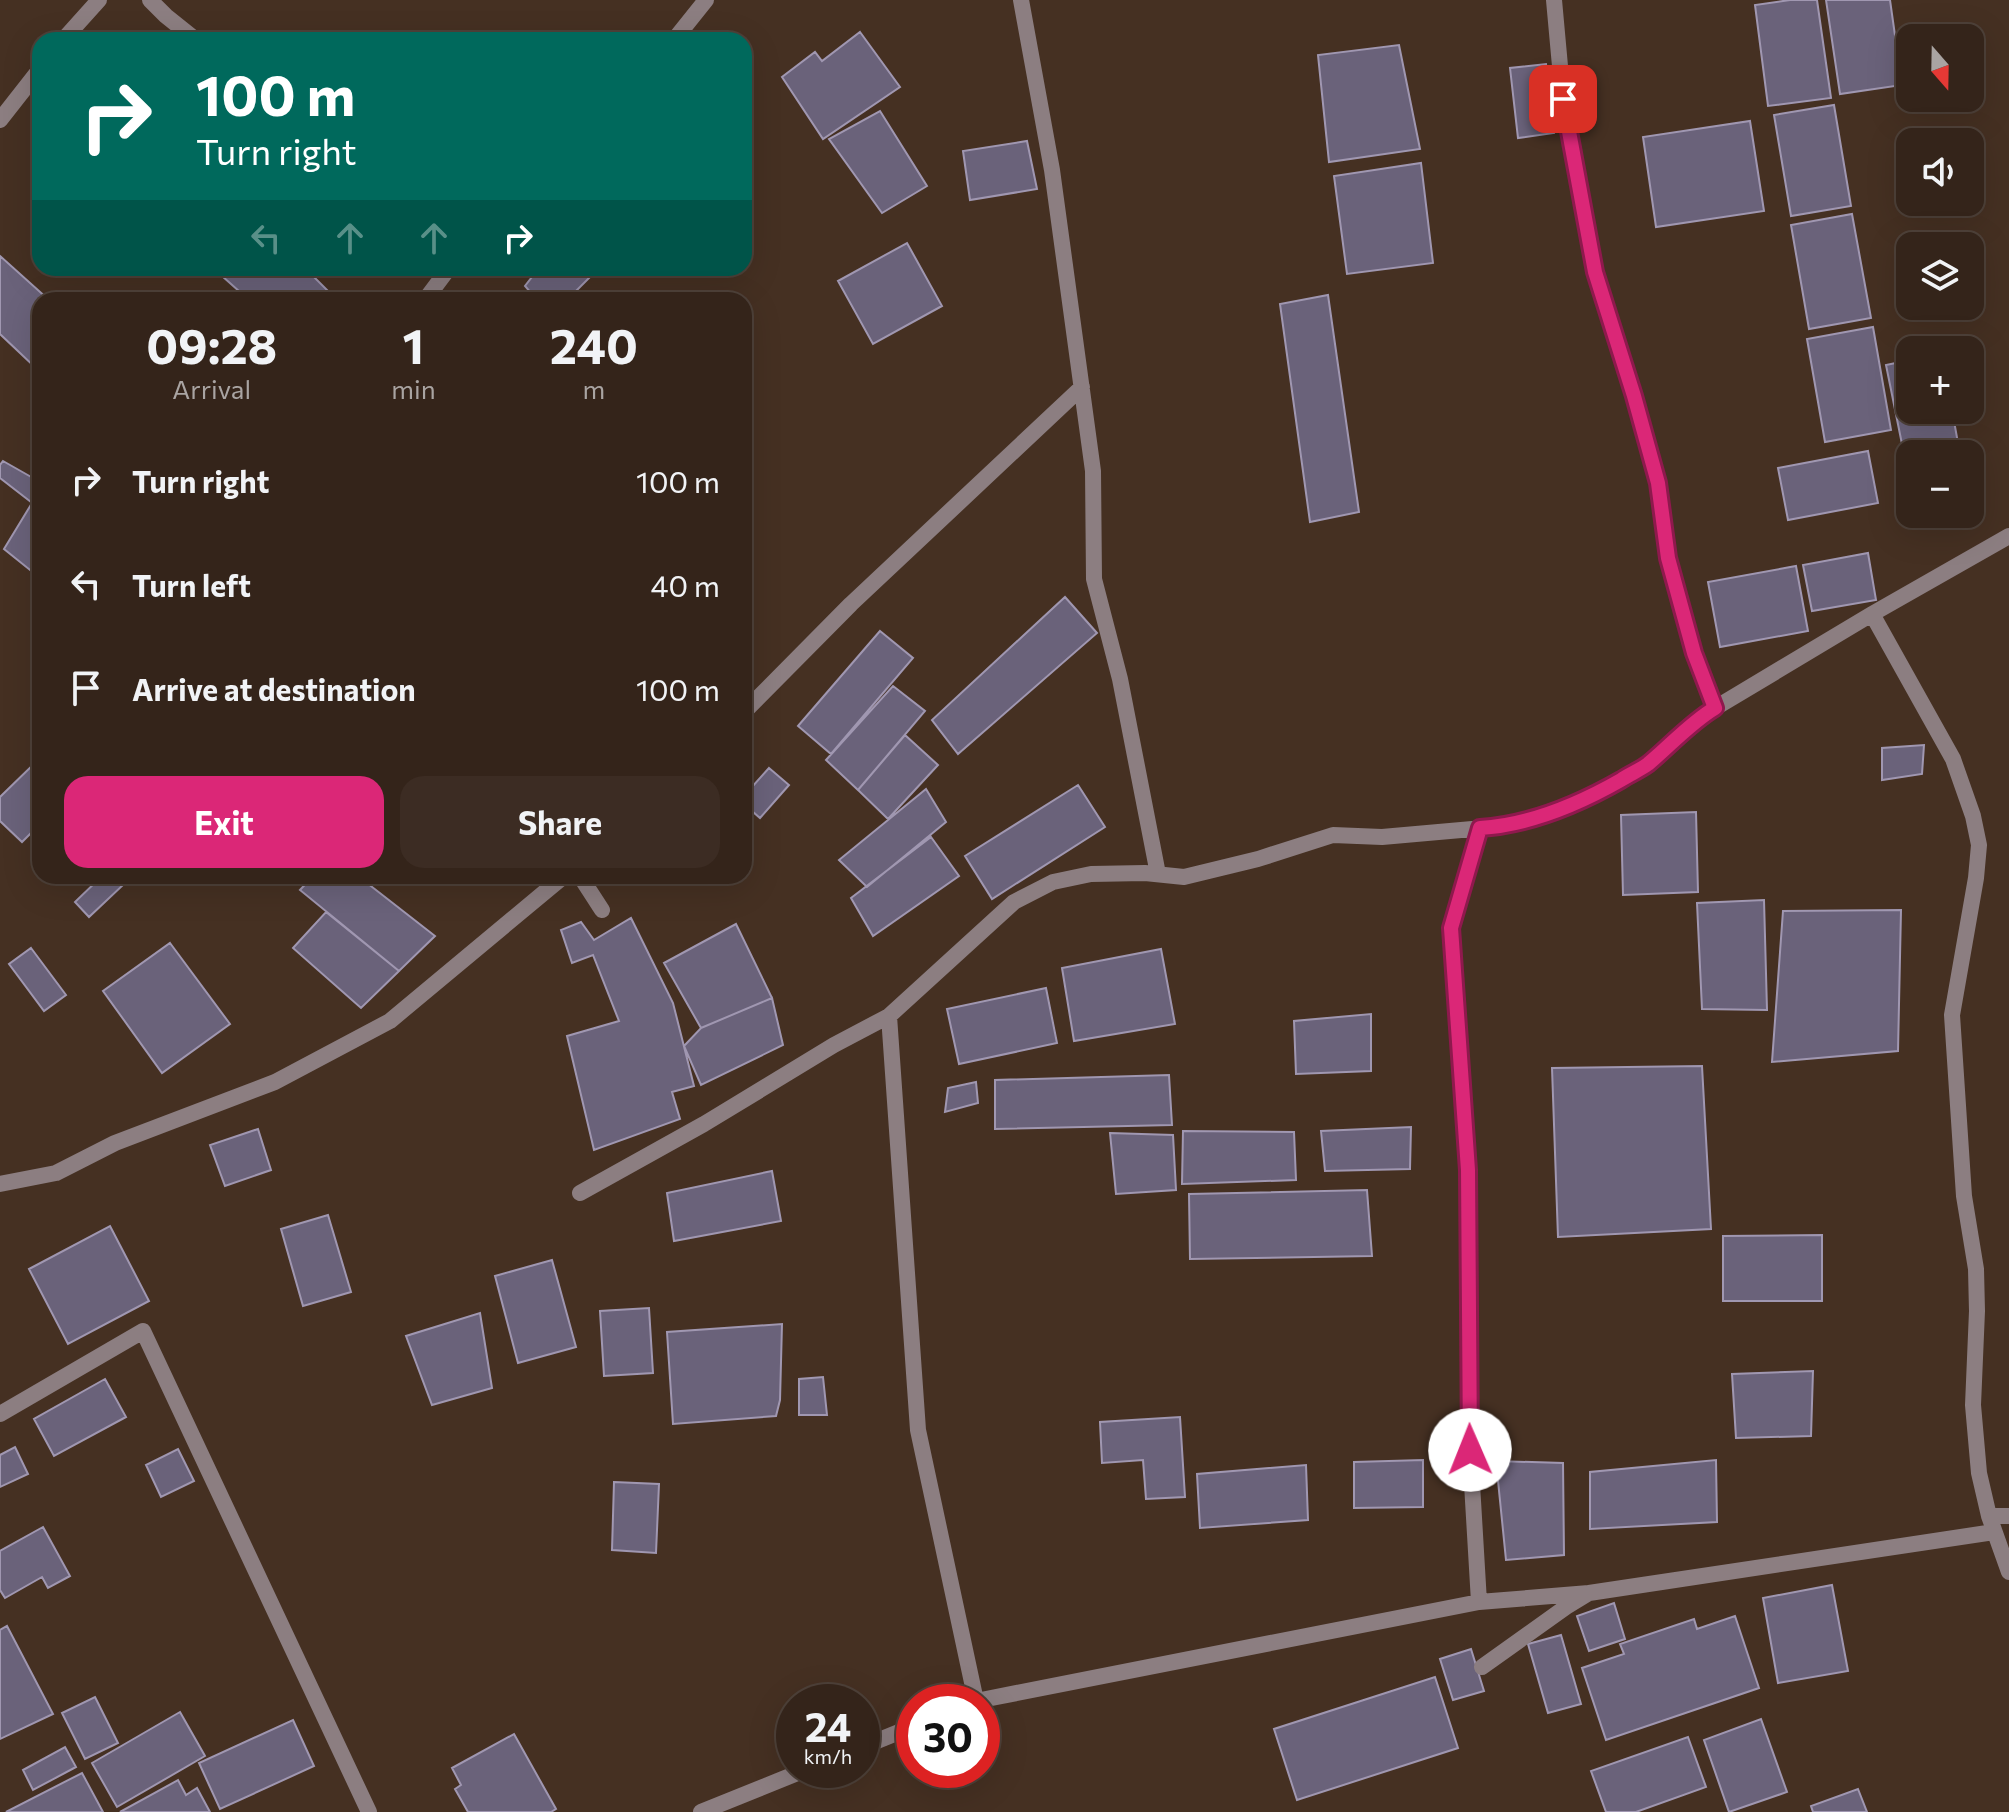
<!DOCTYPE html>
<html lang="en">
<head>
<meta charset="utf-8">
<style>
  :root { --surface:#34241a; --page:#3c2c23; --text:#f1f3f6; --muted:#a9a4a2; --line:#4e4139; --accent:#db2777 }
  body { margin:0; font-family:Commissioner,sans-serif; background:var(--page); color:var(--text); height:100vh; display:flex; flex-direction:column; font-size:30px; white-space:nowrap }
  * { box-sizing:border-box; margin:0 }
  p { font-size:26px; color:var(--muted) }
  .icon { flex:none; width:44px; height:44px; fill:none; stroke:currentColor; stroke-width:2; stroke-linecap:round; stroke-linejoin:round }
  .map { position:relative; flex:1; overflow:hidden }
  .drawer { position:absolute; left:32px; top:292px; width:720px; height:592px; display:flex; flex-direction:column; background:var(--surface); border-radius:24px; box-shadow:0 8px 32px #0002,0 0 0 2px var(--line) }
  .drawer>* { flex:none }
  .guide { position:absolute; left:32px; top:32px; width:720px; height:244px; border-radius:24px; box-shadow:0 8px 32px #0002,0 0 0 2px var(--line); background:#00695c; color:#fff; overflow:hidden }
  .needle { width:52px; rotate:160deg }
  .fabs { position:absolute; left:1896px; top:24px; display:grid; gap:16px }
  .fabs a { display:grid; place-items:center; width:88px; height:88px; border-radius:16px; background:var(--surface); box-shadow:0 8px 32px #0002,0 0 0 2px var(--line); font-size:40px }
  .speed { position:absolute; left:776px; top:1684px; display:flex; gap:16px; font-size:40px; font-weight:700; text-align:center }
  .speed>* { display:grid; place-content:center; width:104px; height:104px; border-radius:50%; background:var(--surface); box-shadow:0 8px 32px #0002,0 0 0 2px var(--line); line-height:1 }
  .speed small { font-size:20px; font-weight:400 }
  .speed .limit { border:12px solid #d22; background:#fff; color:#111 }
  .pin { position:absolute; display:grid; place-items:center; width:68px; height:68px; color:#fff; margin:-34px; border-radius:16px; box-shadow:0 4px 12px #0006 }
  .me { position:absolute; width:88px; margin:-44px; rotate:359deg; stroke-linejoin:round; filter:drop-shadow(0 0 6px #0008) }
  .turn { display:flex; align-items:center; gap:28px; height:168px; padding:0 32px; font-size:36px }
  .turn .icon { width:104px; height:104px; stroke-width:2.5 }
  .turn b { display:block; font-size:56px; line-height:68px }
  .lanes { display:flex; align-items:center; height:76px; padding:0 32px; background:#0003; justify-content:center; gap:40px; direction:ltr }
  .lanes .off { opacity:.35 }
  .eta { display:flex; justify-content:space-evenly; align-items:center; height:136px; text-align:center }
  .eta b { font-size:48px; font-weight:700; line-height:56px }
  .primary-button { display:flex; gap:16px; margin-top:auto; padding:16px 32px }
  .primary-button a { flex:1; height:92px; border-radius:24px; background:var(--accent); color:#fff; font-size:32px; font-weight:700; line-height:92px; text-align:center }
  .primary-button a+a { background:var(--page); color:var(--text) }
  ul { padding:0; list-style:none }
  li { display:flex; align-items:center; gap:24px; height:104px; padding:0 32px }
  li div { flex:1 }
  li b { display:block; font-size:30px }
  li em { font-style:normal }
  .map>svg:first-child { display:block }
</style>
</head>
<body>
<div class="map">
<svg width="2009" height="1812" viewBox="0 0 2009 1812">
  <rect width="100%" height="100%" fill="#453022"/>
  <!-- building -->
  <path fill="#6a627a" stroke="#a097b1" stroke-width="2" d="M1790,0H1817L1831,98L1768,106L1755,5Z
    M1826,0H1890L1902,85L1840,94Z
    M860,32L900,87L823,139L782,77L815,52L822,61Z
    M1399,45L1420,149L1329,162L1318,55Z
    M1546,64L1554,133L1518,138L1510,68Z
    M1834,105L1851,206L1791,216L1774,115Z
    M880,111L927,186L882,213L829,139Z
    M1750,121L1764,211L1656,227L1643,137Z
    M1027,141L1037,189L970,200L963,151Z
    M1421,163L1433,263L1347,274L1334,176Z
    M1852,214L1871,318L1809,329L1791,225Z
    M907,243L942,306L873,344L838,281Z
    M0,256L49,300H40V372L0,334Z
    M213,268H305L336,299L249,300Z
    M539,268H599L567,300H537L525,286Z
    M1328,295L1359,512L1310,522L1280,304Z
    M1873,327L1891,430L1825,442L1807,339Z
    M1910,360V410H1952L1958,443L1904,454L1886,365Z
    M1868,451L1878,503L1788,520L1778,468Z
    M3,461L40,482V509L0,478V465Z
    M32,503L40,510V578L4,549Z
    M1868,553L1876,600L1812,611L1803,565Z
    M1796,566L1808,631L1720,647L1708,582Z
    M1065,597L1097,633L958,754L932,720Z
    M880,631L913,658L831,754L798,726Z
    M893,686L925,711L858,790L826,760Z
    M905,735L938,765L888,819L858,790Z
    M1924,745L1922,774L1882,780V748Z
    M38,760L40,762V824L22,842L0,821V797Z
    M769,768L789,785L760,818L744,804V796Z
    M1078,785L1105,827L992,899L965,856Z
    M926,789L946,822L867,887L839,860Z
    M1696,812L1698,892L1623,895L1621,815Z
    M931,837L959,876L873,936L851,898Z
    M102,876H115L123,885L89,917L75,902Z
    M313,876H358L435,936L399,971L300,890Z
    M1764,900L1767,1010L1702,1009L1697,903Z
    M1901,910L1898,1051L1772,1062L1783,911Z
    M326,912L399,971L361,1008L293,948Z
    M631,918L673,1003L694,1086L672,1092L680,1119L594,1150L567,1036L619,1021L593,955L572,963L561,930L581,922L594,940Z
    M736,924L772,998L701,1028L664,963Z
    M170,943L230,1024L162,1073L103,991Z
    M31,948L66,995L44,1011L9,964Z
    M1161,949L1175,1024L1074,1041L1062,968Z
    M1046,988L1057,1043L959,1064L947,1009Z
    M772,998L783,1045L701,1085L684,1046L701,1028Z
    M1371,1014V1071L1296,1074L1294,1021Z
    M1702,1066L1711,1229L1558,1237L1552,1068Z
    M1169,1075L1172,1125L995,1129V1080Z
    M976,1082L978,1103L945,1112L948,1088Z
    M1411,1127L1410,1169L1325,1171L1321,1131Z
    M258,1129L271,1170L225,1186L210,1145Z
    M1183,1131L1294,1132L1296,1180L1182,1184Z
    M1110,1133L1173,1135L1176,1190L1116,1194Z
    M772,1171L781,1221L674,1241L667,1193Z
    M1367,1190L1372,1256L1190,1259L1189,1194Z
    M328,1215L351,1292L303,1306L281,1229Z
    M110,1226L149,1301L68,1344L29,1269Z
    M1822,1235V1301H1723V1236Z
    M552,1260L576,1347L518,1363L495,1276Z
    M649,1308L653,1373L604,1376L600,1311Z
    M480,1313L492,1388L432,1405L406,1336Z
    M782,1324L780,1400L776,1416L673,1424L667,1332Z
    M1813,1371L1811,1436L1736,1438L1732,1374Z
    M823,1377L827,1415H799V1379Z
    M105,1379L126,1417L54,1456L34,1419Z
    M1180,1417L1185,1497L1146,1499L1143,1460L1102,1463L1100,1422Z
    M15,1447L28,1474L0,1487V1455Z
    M178,1449L194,1481L161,1497L146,1465Z
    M1423,1460V1507L1354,1508V1462Z
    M1716,1460L1717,1522L1590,1529V1472Z
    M1496,1461L1563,1463L1564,1555L1506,1560Z
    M1306,1465L1308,1520L1200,1528L1197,1474Z
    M614,1482L659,1484L656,1553L612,1550Z
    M43,1527L70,1576L48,1588L42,1577L5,1598L0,1590V1551Z
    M1832,1585L1848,1671L1778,1683L1763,1598Z
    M1614,1603L1625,1639L1589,1651L1577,1616Z
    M1735,1616L1759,1688L1606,1740L1582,1668L1624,1654L1620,1644L1694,1619L1697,1629Z
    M7,1626L53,1714L0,1739V1630Z
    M1561,1635L1581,1704L1548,1713L1528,1644Z
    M1471,1649L1484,1691L1453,1700L1440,1659Z
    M1435,1677L1458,1748L1297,1800L1274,1729Z
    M95,1697L118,1743L85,1759L62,1713Z
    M180,1712L205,1756L117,1807L92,1763Z
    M1761,1719L1787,1792L1729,1812L1704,1740Z
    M293,1720L314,1766L220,1809L199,1763Z
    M514,1734L556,1809L551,1812H468L455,1789L461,1785L452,1768Z
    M1688,1737L1706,1787L1636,1812H1606L1591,1771Z
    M65,1747L76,1767L33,1790L23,1770Z
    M82,1773L103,1812H6Z
    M178,1780L186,1795L197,1788L210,1812H120Z
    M1858,1789L1867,1812H1813L1811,1806Z
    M1858,1789L1867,1812H1813L1811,1806Z"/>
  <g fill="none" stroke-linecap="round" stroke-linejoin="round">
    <!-- street -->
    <path stroke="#8c7e81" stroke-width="16" d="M150,0L166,16L196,40
      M1021,0L1052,170L1093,471L1094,579L1120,679L1158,874
      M1554,0L1563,99L1595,272L1634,396L1658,483L1668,558L1694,653L1715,708
      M63,40L99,0
      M674,40L706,0
      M0,120L40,69
      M425,300L449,268
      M1872,614L1953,759L1973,816L1979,845L1976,878L1952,1015L1964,1196L1976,1269L1977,1311L1973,1405L1979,1473L1989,1516L2009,1572
      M744,712L851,604L1082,387
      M1480,828L1451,928L1468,1170L1470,1450L1479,1602L1589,1593
      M580,876L602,910
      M889,1016L918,1430L976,1701L1479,1602
      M0,1184L56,1173L115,1143L275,1082L390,1021L564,876
      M580,1193L704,1124L834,1045L889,1016L1014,902L1053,882L1091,874L1145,873L1184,877L1258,859L1333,835L1382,837L1495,827L1548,814L1599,792L1646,765L1700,717L1872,614L2009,536
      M0,1414L143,1331L369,1812
      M1989,1516H2009
      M1482,1667L1566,1607L1589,1593L1994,1532
      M862,1747L914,1726
      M701,1812L805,1770"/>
  </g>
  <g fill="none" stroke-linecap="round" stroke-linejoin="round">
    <!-- route casing -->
    <g stroke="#8e194d" stroke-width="20">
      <path id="route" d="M1470,1450L1468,1170L1451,928L1480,828C1529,825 1579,804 1621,780C1630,774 1640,770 1648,764C1671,745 1690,723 1715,708L1694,653L1668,558L1658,483L1634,396L1595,272L1563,99"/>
    </g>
    <!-- route -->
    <use href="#route" stroke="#db2777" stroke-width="14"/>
  </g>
</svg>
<div class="fabs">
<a><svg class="needle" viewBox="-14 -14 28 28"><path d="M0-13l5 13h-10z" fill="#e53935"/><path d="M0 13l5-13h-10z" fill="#a9a4a2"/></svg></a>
<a><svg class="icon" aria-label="sound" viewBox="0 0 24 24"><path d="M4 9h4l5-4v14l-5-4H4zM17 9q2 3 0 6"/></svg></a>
<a><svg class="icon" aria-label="layers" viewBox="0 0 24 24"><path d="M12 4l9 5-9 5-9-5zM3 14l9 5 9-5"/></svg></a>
<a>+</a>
<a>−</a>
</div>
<div class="speed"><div>24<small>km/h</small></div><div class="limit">30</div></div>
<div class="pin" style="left:1563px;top:99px;background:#d93025"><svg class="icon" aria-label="arrive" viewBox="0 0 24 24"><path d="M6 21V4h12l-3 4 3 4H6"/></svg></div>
<svg class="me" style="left:1470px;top:1450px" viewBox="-20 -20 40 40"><circle r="19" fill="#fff"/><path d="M0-13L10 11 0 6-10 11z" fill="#db2777"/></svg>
<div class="guide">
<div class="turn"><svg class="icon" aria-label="right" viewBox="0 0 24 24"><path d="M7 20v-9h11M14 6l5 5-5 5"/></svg><div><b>100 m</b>Turn right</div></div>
<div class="lanes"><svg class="icon off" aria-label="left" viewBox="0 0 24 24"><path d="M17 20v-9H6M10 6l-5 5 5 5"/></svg><svg class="icon off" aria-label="ahead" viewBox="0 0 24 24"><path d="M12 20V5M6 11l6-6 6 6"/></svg><svg class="icon off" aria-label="ahead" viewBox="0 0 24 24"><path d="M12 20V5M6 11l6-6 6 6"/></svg><svg class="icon" aria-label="right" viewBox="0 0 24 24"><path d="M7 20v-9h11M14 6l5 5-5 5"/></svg></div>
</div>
<section class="drawer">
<div class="eta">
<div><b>09:28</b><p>Arrival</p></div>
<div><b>1</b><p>min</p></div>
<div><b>240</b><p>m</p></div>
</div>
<ul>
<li><svg class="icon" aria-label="right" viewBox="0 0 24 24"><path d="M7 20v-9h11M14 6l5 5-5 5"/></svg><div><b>Turn right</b></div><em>100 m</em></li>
<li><svg class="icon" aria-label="left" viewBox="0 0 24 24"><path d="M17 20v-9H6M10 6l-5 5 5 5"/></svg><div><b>Turn left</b></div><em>40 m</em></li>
<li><svg class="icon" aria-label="arrive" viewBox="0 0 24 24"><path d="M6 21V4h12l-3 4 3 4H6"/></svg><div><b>Arrive at destination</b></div><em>100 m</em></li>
</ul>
<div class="primary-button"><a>Exit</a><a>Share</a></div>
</section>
</div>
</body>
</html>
